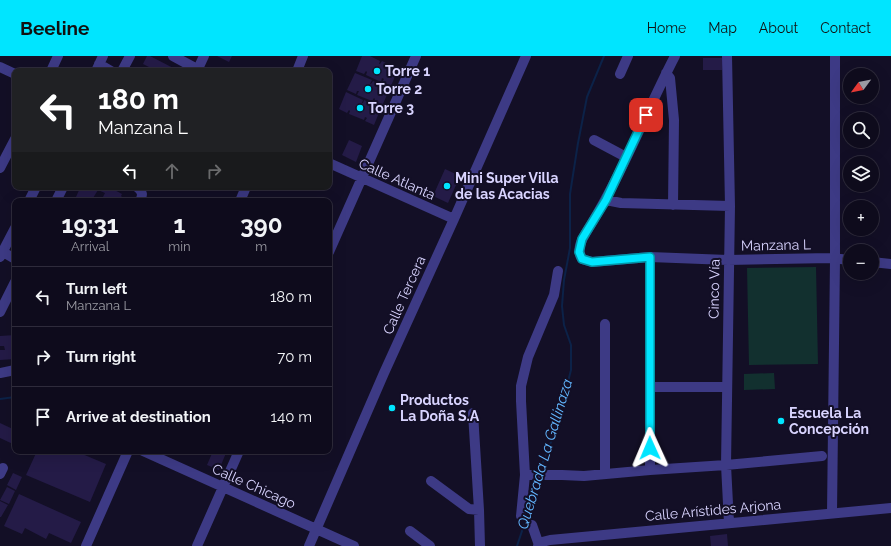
<!DOCTYPE html>
<html lang="en">
<head>
<meta charset="utf-8">
<style>
  :root { --surface:#0e0b1c; --page:#171425; --text:#f1f3f6; --muted:#9b9ba3; --line:#2e2b3b; --accent:#00e5ff }
  body { margin:0; font-family:Raleway,sans-serif; background:var(--page); color:var(--text); height:100vh; display:flex; flex-direction:column; font-size:15px; white-space:nowrap }
  * { box-sizing:border-box; margin:0 }
  p { font-size:13px; color:var(--muted) }
  .icon { flex:none; width:22px; height:22px; fill:none; stroke:currentColor; stroke-width:2; stroke-linecap:round; stroke-linejoin:round }
  .map { position:relative; flex:1; overflow:hidden }
  .details { position:absolute; left:12px; top:142px; width:320px; height:256px; display:flex; flex-direction:column; background:var(--surface); border-radius:8px; box-shadow:0 4px 16px #0002,0 0 0 1px var(--line) }
  .details>* { flex:none }
  .top-card { position:absolute; left:12px; top:12px; width:320px; height:122px; border-radius:8px; box-shadow:0 4px 16px #0002,0 0 0 1px var(--line); background:#202124; color:#fff; overflow:hidden }
  .needle { width:26px; rotate:238deg }
  .buttons { position:absolute; left:843px; top:12px; display:grid; gap:8px }
  .buttons a { display:grid; place-items:center; width:36px; height:36px; border-radius:50%; background:var(--surface); box-shadow:0 4px 16px #0002,0 0 0 1px var(--line); font-size:20px }
  .pin { position:absolute; display:grid; place-items:center; width:34px; height:34px; color:#fff; margin:-17px; border-radius:8px; box-shadow:0 2px 6px #0006 }
  .me { position:absolute; width:44px; margin:-22px; rotate:359deg; stroke-linejoin:round; filter:drop-shadow(0 0 3px #0008) }
  .turn { display:flex; align-items:center; gap:14px; height:84px; padding:0 20px; font-size:18px }
  .turn .icon { width:52px; height:52px; stroke-width:2.5 }
  .turn b { display:block; font-size:28px; line-height:34px }
  .lanes { display:flex; align-items:center; height:38px; padding:0 20px; background:#0003; justify-content:center; gap:20px; direction:ltr }
  .lanes .off { opacity:.35 }
  .eta { display:flex; justify-content:space-evenly; align-items:center; height:68px; text-align:center }
  .eta b { font-size:24px; font-weight:700; line-height:28px }
  ul { padding:0; list-style:none }
  li { display:flex; align-items:center; gap:12px; height:60px; padding:0 20px; border-top:1px solid var(--line) }
  li div { flex:1 }
  li b { display:block; font-size:15px }
  li em { font-style:normal }
  header { display:flex; align-items:center; gap:24px; box-sizing:border-box; height:56px; padding:0 20px; background:var(--accent); color:#111 }
  header strong { font-size:19px }
  nav { display:flex; gap:22px; margin-inline-start:auto; font-size:14px }
  .map>svg:first-child { display:block }
</style>
</head>
<body>
<header>
<strong>Beeline</strong>
<nav><a>Home</a><a>Map</a><a>About</a><a>Contact</a></nav>
</header>
<div class="map">
<svg width="891" height="490" viewBox="0 0 891 490">
  <rect width="100%" height="100%" fill="#130f26"/>
  <!-- green -->
  <path fill="#12302f" d="M816,211L818,308L749,309L747,212Z
    M774,317L775,333L744,334V318Z"/>
  <g fill="none" stroke-linecap="round" stroke-linejoin="round">
    <!-- stream -->
    <path stroke="#0c2248" stroke-width="2" d="M0,343L15,341
      M539,416L555,376L571,314V289L564,269L562,250L564,224L570,192V138L578,87L587,41L604,0
      M517,490L530,451L537,422"/>
  </g>
  <!-- building -->
  <path fill="#241b47" d="M147,0H150L179,15H163L159,13L158,15H147L148,13L151,14V12L143,8Z
    M217,0H232L229,6Z
    M362,0H370L380,5L379,8H380L382,5L398,13L391,30L382,26L384,23L382,22L381,26L366,19L367,16L366,15L364,18L356,15Z
    M703,2H723L722,14H703Z
    M355,17L372,24L370,28H371L373,25L390,32L382,50L374,46L375,43L374,42L372,45L357,39L359,35H357L356,38L347,34Z
    M346,36L363,44L362,47H363L364,44L381,52L374,69L365,65L367,62L365,61L364,64L349,58L350,55L349,54L347,57L339,53Z
    M349,84L362,90L356,106L342,99Z
    M445,113L460,120L448,147L433,140Z
    M88,131H109L122,138L121,140L122,141L120,145H101L105,137L98,134L93,142L99,145H83L76,141L80,132L86,135Z
    M15,279V289H13L14,293H15V303L0,304V294H5L4,290H0V280Z
    M0,367L15,374V389L0,382Z
    M37,395H75L106,408L90,446L26,419Z
    M213,395H221L226,397L219,414L207,409Z
    M13,417L22,421L16,434L7,429Z
    M7,431L15,435L9,448L0,444Z
    M19,438L81,466L71,487L49,477L46,483L25,472L22,478L4,470Z
    M0,445L8,449L1,461H0Z
    M727,478L728,490H711L710,480Z"/>
  <g fill="none" stroke-linecap="round" stroke-linejoin="round">
    <!-- minor -->
    <path stroke="#3d3a85" stroke-width="10" d="M173,0L197,13
      M675,0C646,56 623,116 590,170C584,180 575,192 582,203L592,206L650,201L728,204L831,202L850,204
      M727,0L730,150L726,409L729,467
      M99,8L111,15
      M0,11L15,18
      M51,15L58,0
      M96,15L103,0
      M122,15L130,0
      M197,15L204,0
      M297,15L303,0
      M666,17L670,22L674,64L673,149
      M620,18L628,0
      M594,84L626,101
      M329,107L454,163
      M0,112L15,83
      M137,131C143,136 143,139 140,145
      M606,144L621,147L730,150
      M29,145L36,131
      M56,145L63,131
      M240,145L246,131
      M3,196L15,203
      M329,196L416,0
      M0,201L15,172
      M650,201V414
      M872,206L891,208
      M0,256L15,226
      M605,268V418
      M0,317L15,314
      M650,331H727
      M473,357L479,454L480,490
      M143,395L354,490
      M0,418L3,412
      M525,419H562L584,420L650,414L726,409L822,400
      M431,425L469,453L479,454
      M832,457L835,203V0
      M521,460L525,419L521,345V330L528,301L554,239L558,215
      M532,469L539,489
      M410,475L430,490
      M86,490L128,395
      M197,490L239,395
      M309,490L384,317L454,163L526,0
      M538,490L542,486L550,484L891,452"/>
  </g>
  <g fill="none" stroke-linecap="round" stroke-linejoin="round">
    <!-- route casing -->
    <g stroke="#0095a6" stroke-width="10">
      <path id="route" d="M646,59L606,144L582,183L579,196L582,203L592,206L650,201V392"/>
    </g>
    <!-- route -->
    <use href="#route" stroke="#00e5ff" stroke-width="7"/>
  </g>
  <!-- markers -->
  <g fill="#00e5ff" stroke="#130f26" stroke-width="1.5">
    <circle cx="377" cy="15" r="4"/>
    <circle cx="368" cy="33" r="4"/>
    <circle cx="360" cy="52" r="4"/>
    <circle cx="447" cy="130" r="4"/>
    <circle cx="392" cy="352" r="4"/>
    <circle cx="781" cy="365" r="4"/>
  </g>
  <g text-anchor="middle" dominant-baseline="central" stroke-width="4" stroke-linejoin="round" paint-order="stroke">
    <!-- poi labels -->
    <g font-size="14" font-weight="bold" fill="#d9d4ff" stroke="#130f26" text-anchor="start">
      <text x="385" y="15">Torre 1</text>
      <text x="376" y="33">Torre 2</text>
      <text x="368" y="52">Torre 3</text>
      <text x="455" y="122">Mini Super Villa<tspan x="455" dy="16">de las Acacias</tspan></text>
      <text x="400" y="344">Productos<tspan x="400" dy="16">La Doña S.A</tspan></text>
      <text x="789" y="357">Escuela La<tspan x="789" dy="16">Concepción</tspan></text>
    </g>
    <!-- street labels -->
    <g font-size="14" fill="#d9d4ff" stroke="#130f26">
      <text transform="translate(397 123) rotate(24)">Calle Atlanta</text>
      <text transform="translate(776 189) rotate(-1)">Manzana L</text>
      <text transform="translate(714 233) rotate(-89)">Cinco Vía</text>
      <text transform="translate(404 239) rotate(-66)">Calle Tercera</text>
      <text transform="translate(254 430) rotate(24)">Calle Chicago</text>
      <text transform="translate(713 454) rotate(-5)">Calle Arístides Arjona</text>
    </g>
    <!-- water labels -->
    <g font-size="15" font-style="italic" fill="#62b6ff" stroke="#130f26">
      <text transform="translate(545 398) rotate(-73)">Quebrada La Gallinaza</text>
    </g>
  </g>
</svg>
<div class="buttons">
<a><svg class="needle" viewBox="-14 -14 28 28"><path d="M0-13l5 13h-10z" fill="#e53935"/><path d="M0 13l5-13h-10z" fill="#9b9ba3"/></svg></a>
<a><svg class="icon" aria-label="search" viewBox="0 0 24 24"><circle cx="10" cy="10" r="6"/><path d="M15 15l6 6"/></svg></a>
<a><svg class="icon" aria-label="layers" viewBox="0 0 24 24"><path d="M12 4l9 5-9 5-9-5zM3 14l9 5 9-5"/></svg></a>
<a>+</a>
<a>−</a>
</div>
<div class="pin" style="left:646px;top:59px;background:#d93025"><svg class="icon" aria-label="arrive" viewBox="0 0 24 24"><path d="M6 21V4h12l-3 4 3 4H6"/></svg></div>
<svg class="me" style="left:650px;top:392px" viewBox="-20 -20 40 40"><path d="M0-17L14 15 0 8-14 15z" fill="#00e5ff" stroke="#fff" stroke-width="4"/></svg>
<div class="top-card">
<div class="turn"><svg class="icon" aria-label="left" viewBox="0 0 24 24"><path d="M17 20v-9H6M10 6l-5 5 5 5"/></svg><div><b>180 m</b>Manzana L</div></div>
<div class="lanes"><svg class="icon" aria-label="left" viewBox="0 0 24 24"><path d="M17 20v-9H6M10 6l-5 5 5 5"/></svg><svg class="icon off" aria-label="ahead" viewBox="0 0 24 24"><path d="M12 20V5M6 11l6-6 6 6"/></svg><svg class="icon off" aria-label="right" viewBox="0 0 24 24"><path d="M7 20v-9h11M14 6l5 5-5 5"/></svg></div>
</div>
<section class="details">
<div class="eta">
<div><b>19:31</b><p>Arrival</p></div>
<div><b>1</b><p>min</p></div>
<div><b>390</b><p>m</p></div>
</div>
<ul>
<li><svg class="icon" aria-label="left" viewBox="0 0 24 24"><path d="M17 20v-9H6M10 6l-5 5 5 5"/></svg><div><b>Turn left</b><p>Manzana L</p></div><em>180 m</em></li>
<li><svg class="icon" aria-label="right" viewBox="0 0 24 24"><path d="M7 20v-9h11M14 6l5 5-5 5"/></svg><div><b>Turn right</b></div><em>70 m</em></li>
<li><svg class="icon" aria-label="arrive" viewBox="0 0 24 24"><path d="M6 21V4h12l-3 4 3 4H6"/></svg><div><b>Arrive at destination</b></div><em>140 m</em></li>
</ul>
</section>
</div>
</body>
</html>
